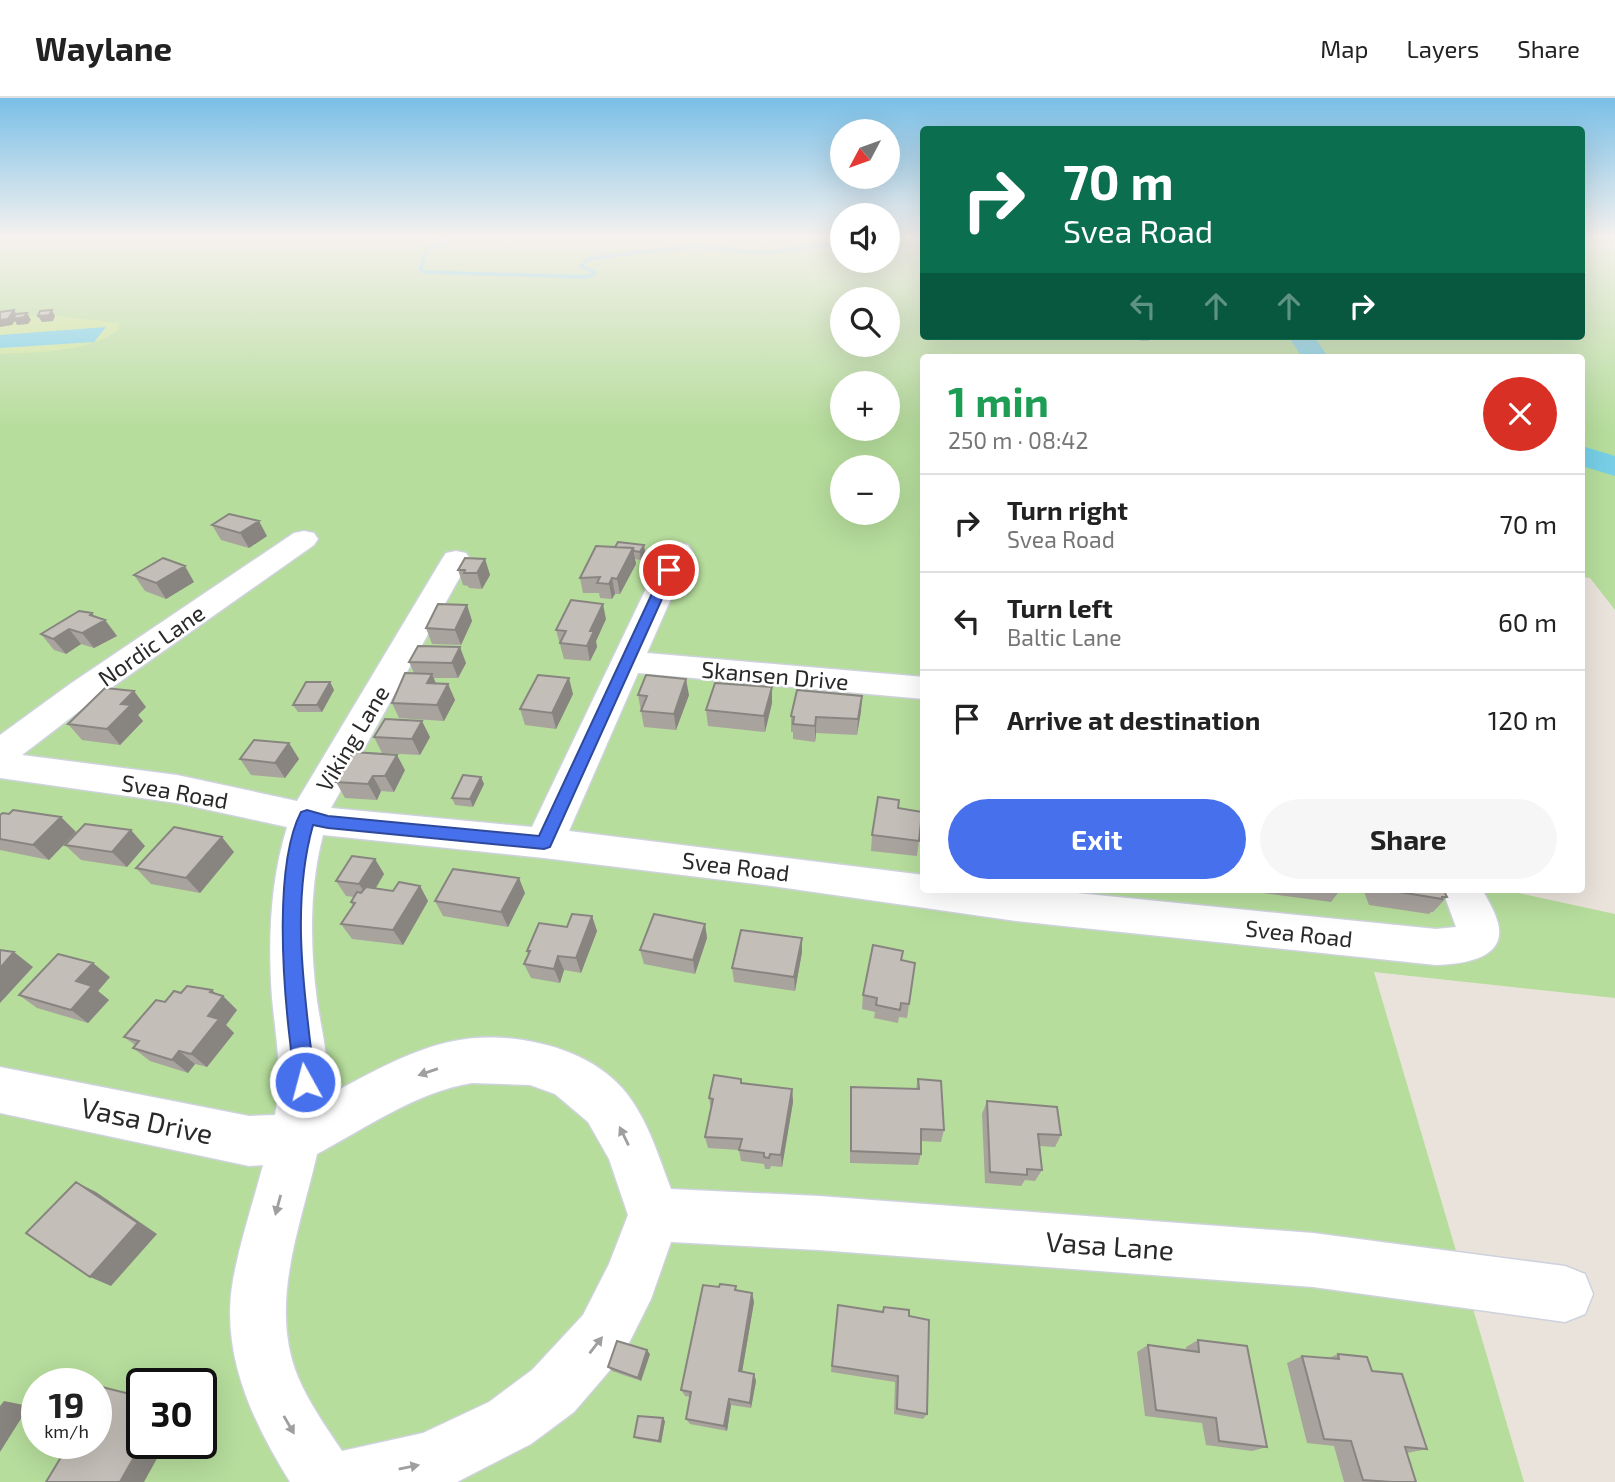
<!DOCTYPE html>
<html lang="en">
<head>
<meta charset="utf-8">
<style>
  :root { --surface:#fff; --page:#f6f6f6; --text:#222; --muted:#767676; --line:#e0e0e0; --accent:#4770ed }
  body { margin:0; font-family:"Exo 2",sans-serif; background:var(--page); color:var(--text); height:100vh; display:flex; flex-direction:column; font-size:26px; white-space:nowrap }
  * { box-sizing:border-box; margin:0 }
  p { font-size:23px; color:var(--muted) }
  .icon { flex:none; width:38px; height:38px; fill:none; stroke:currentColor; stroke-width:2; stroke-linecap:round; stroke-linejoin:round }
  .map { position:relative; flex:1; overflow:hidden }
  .drawer { position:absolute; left:920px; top:256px; width:665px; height:539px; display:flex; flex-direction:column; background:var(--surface); border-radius:7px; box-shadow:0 7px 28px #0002 }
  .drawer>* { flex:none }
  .banner { position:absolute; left:920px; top:28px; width:665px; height:214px; border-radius:7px; box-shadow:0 7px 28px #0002; background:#0b6e4f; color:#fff; overflow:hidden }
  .needle { width:46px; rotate:229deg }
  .tools { position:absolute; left:830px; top:21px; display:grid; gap:14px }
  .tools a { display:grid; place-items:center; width:70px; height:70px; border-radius:50%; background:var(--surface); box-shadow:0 7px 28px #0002; font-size:35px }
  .speed { position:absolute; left:21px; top:1270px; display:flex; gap:14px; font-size:35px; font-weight:700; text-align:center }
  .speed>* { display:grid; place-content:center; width:91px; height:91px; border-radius:50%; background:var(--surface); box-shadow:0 7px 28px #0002; line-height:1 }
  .speed small { font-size:18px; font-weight:400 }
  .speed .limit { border:4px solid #111; border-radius:10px; background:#fff; color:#111 }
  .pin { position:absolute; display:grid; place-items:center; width:60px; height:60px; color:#fff; margin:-30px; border:4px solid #fff; border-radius:50%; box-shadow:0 2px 7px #0007 }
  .me { position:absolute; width:77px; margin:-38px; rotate:353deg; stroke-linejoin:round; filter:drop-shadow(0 0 5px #0008) }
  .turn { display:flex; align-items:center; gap:24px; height:147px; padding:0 28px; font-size:32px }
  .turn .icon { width:91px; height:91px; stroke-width:2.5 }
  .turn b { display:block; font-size:49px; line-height:60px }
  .lanes { display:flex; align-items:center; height:66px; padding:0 28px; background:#0003; justify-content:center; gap:35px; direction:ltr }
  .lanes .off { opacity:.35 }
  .round { display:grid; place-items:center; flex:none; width:74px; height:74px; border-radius:37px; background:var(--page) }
  .overview { display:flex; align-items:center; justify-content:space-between; height:119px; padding:0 28px }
  h1 { font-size:42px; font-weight:700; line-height:52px; color:#1e9e55 }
  .action { display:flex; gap:14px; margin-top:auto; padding:14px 28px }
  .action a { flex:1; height:80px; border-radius:42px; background:var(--accent); color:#fff; font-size:28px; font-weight:700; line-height:80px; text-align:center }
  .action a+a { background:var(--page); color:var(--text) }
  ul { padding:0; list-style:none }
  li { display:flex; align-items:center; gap:21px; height:98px; padding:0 28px; border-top:2px solid var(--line) }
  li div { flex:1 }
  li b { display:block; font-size:26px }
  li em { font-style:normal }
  header { display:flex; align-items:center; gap:42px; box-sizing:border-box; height:98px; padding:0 35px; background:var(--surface); border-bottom:2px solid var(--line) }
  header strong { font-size:33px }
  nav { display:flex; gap:38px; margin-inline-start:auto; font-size:24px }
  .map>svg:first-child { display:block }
</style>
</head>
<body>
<header>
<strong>Waylane</strong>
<nav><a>Map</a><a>Layers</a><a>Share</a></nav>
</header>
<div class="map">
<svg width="1615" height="1384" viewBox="0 0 1615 1384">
  <rect width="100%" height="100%" fill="#eae3dc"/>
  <!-- green -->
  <path fill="#b6dd9c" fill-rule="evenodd" d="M0,138H842V163H887V138H924V238H1582V138H1615V512L1590,480L1582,479V259H924V791H1500L1615,816V900L1374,874L1524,1384H0ZM842,201H887V247H842ZM842,285H887V331H842ZM842,369H887V415H842ZM37,1286H96V1346H37ZM142,1286H201V1346H142Z"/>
  <!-- pitch -->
  <path fill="#c9e498" d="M18,218H56L119,225L118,233C81,255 42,254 0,256V221Z"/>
  <!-- water -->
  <path fill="#76cfe6" d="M106,229L94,244L0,250V237Z"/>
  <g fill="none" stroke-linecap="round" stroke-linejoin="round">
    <!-- stream -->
    <path stroke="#76cfe6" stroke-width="3.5" d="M429,138L452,144L427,151L420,171L425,174L586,179L594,177V174L581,168L588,161L639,154L699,149L765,155L842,145
      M887,139L901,138"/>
    <!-- river -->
    <path fill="#76cfe6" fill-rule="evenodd" d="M1288,238H1314L1328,259H1302Z
      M1582,348L1615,358V378L1582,368Z"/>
    <!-- minor casing -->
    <g stroke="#ced2dd" stroke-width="3">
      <path id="minor" d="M304,433L314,435L318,441L314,447L94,602L22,657L177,677L297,703L442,461L446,455L456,453L466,455L470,461L331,710L532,729L664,453L668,447L678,445L688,447L692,453L647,555L924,579V601L638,575L569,733L924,777V791H1037L1436,831L1456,829L1442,791H1482C1487,801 1494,811 1497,822C1510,861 1462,866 1436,867L1016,823L772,788L544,760L323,737C309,790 310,849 317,903C322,935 330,965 327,998C367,977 409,952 454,943C508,932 585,947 623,991C647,1019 658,1057 671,1091L819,1098L1313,1135L1565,1168L1585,1176L1593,1196L1585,1216L1565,1224L1313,1189L819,1152L671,1144L651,1201L623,1257L574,1314L531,1346L457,1384H290C252,1323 220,1255 233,1182C240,1143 253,1105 263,1067L249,1068L0,1015V969L249,1018L275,1017C283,974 276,942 272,900C268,843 270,784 287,729L177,705L0,680V637L70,586L294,435ZM472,985L530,987L555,996L588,1024L609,1061L628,1117L609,1166L583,1217L532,1272L489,1304L423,1335L342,1353C326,1329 309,1305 298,1279C268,1206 301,1128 317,1056C366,1030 416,994 472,985Z"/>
    </g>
    <!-- minor -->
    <use href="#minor" fill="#fff" fill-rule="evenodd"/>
  </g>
  <!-- wall -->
  <path fill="#a8a39d" d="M1139,238H1150L1149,243H1140Z
    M212,427L267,438L249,450L221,442Z
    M644,447L645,454L641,462L635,461L636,466L620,496H615L612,501L600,500L599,495H583L580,480L614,449Z
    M485,461L490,477L482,491L469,490L468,488L463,487L458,472Z
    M134,477L194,484L166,501L145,493Z
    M467,507L472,523L461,547L432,546L426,530Z
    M92,515L94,518L105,522L117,538L94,550L81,546L66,556L54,552L41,536Z
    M606,521L596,543L597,549L590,563L564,561L556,532Z
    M409,564L466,565L458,580H434L436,585L448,586L455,602L444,623L399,620L392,605L414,575Z
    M330,584L334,592L322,614H298L293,607Z
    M772,589V605L765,634L708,628L706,612Z
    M573,596L556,631L525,627L520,611Z
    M638,597H689L676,632L644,629Z
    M862,598L857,637L816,635L815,644L793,641V634H791V618Z
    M146,609L138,617L143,623L120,647L82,642L68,626Z
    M374,639H430L420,657L382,655Z
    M289,645L299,661L285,680L251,677L240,661Z
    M405,672L394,694L381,693L377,702L345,700L336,684Z
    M481,679L484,686L473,709L455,707L452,700Z
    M898,710L919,743L917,758L871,753L872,737Z
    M0,717L61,719L76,734L49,762L0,752Z
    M65,747L145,748L127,769L81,762Z
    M234,754L200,795L151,786L136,770Z
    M375,761L384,776L376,790L393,793L420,788L428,803L403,847L352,841L341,826L353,808L351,804L354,799L346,798L336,783Z
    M1262,791H1341L1331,804L1263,795Z
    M1363,791H1443L1447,799L1433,814H1431L1429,816L1369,807Z
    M525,795L508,829L443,818L435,803Z
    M592,818L597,833L581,875L564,872L560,885L531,880L524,866L528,857L527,853L567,829Z
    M705,826L707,840L695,876L644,866L640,852Z
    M802,854L795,893L734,884L732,870Z
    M901,862L915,865L907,920L899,919L898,925L874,920L875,914L862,911L863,897Z
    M110,879L98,893L109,902L88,925L37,910L19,897Z
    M212,892L216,896L223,898L237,912L226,927L234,935L207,969L195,966L188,975L150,963L133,950L135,947L124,939L165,904L181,895Z
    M918,981L944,1032L941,1044L921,1043V1056L918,1067L850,1065V1001L851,989L916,991Z
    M741,985L792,991L793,1004L782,1069L771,1068L770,1071H765L764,1066L741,1063L739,1052L708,1050L705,1039L711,1011L709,1000Z
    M987,1003L1061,1037L1055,1049L1039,1048L1042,1072L1035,1083L1025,1082L1021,1088L985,1085L982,1016Z
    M737,1192L752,1195L754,1204L742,1274L754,1276L756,1283L751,1310L731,1307L727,1333L690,1326L686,1321L690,1299L685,1298L681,1292Z
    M838,1207L882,1214L884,1209L909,1218L927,1316L923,1321L894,1316L895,1284L831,1274Z
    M1198,1242L1267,1349L1252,1353L1206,1347L1202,1325L1145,1318L1137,1254L1148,1247L1186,1252V1249Z
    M650,1256L641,1283L612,1273L608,1269Z
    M1338,1256L1372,1273L1427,1351L1407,1355L1416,1384H1344L1334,1348L1307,1345L1287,1265L1302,1258L1329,1260Z
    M665,1323L661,1345L637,1341L634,1339Z"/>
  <!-- shaded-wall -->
  <path fill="#888580" d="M14,212L18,219L27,215L31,222L28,226L17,227L15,223L12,227L0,229V222Z
    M52,212L55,218L53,223L42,224L38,218Z
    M259,423L267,438L249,450L240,435Z
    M644,447L645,454L641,462L640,454Z
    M633,450L636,466L620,496L617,481Z
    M485,461L490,477L482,491L477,475Z
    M185,468L194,484L166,501L156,485Z
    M612,480L615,496L612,501L609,486Z
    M603,506L606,521L596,543L597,549L590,563L587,548L590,533Z
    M467,507L472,523L461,547L455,532Z
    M92,515L99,525L105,522L117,538L94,550L82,535L90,517Z
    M69,531L81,546L66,556L53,541Z
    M460,549L466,565L458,580L452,565Z
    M432,576L438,592L427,585Z
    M569,580L573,596L556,631L552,615Z
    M686,581L689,597L676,632L674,616Z
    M330,584L334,592L322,614L317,607Z
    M448,586L455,602L444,623L437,607Z
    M772,589V605L765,634L764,618Z
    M134,593L146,609L138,617L143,623L120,647L107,631L121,606Z
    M862,598L861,614L857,637L858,621Z
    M816,619V635L815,644V628Z
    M422,623L430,639L420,657L412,641Z
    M289,645L299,661L285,680L275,665Z
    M397,657L405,672L394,694L385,678Z
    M373,678L381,693L377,702L368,686Z
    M481,679L484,686L473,709L470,701Z
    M61,719L76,734L49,762L33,747Z
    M131,732L145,748L127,769L112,754Z
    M222,739L234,754L200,795L186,780Z
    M375,761L384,776L369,801L359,786Z
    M519,780L525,795L508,829L501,814Z
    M420,788L428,803L403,847L393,832Z
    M592,818L597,833L581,875L576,860Z
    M705,826L707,840L695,876L693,862Z
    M802,840V854L795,893L794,879Z
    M14,854L33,869L0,905V870Z
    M558,858L564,872L560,885L554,871Z
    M93,865L110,879L98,893L109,902L88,925L71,912L76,883Z
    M212,892L221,901L223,898L237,912L226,927L234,935L207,969L191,956L210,894Z
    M179,953L195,966L188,975L172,962Z
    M792,991L793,1004L782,1069L781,1057Z
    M76,1084L96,1094L157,1136L111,1188L90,1179Z
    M752,1195L754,1204L741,1280L739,1273Z
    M647,1252L650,1256L641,1283L638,1280Z
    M754,1276L756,1283L751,1310L750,1305Z
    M729,1301L731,1307L727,1333L724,1328Z
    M4,1303L29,1308L0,1354V1308Z
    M663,1320L665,1323L661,1345L659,1343Z
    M142,1346H165L144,1384H120Z"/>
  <!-- building -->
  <path fill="#c3beb7" stroke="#888580" stroke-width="2" d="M14,212L8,221L0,222V214Z
    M52,212L49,217L38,218L40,213Z
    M27,215L24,219L13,221L16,216Z
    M229,416L259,423L240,435L212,427Z
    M618,444L644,447L640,454L634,453L633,450L615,449Z
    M596,448L633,450L617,481L612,480L609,486L597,485L600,479L580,480Z
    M163,460L185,468L156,485L134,477Z
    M465,460L485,461L477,475H464L465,472H458Z
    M571,502L603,506L590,533H594L587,548L560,545L566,533L556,532Z
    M438,506L467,507L455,532L426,530Z
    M79,513L92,515L90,517L105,522L82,535L69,531L53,541L41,536Z
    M418,548L460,549L452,565L409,564Z
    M405,575L432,576L427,585L448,586L437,607L392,605Z
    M538,577L569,580L552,615L520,611Z
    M646,577L686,581L674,616L641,613L647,598L638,597Z
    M306,584H330L317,607H293Z
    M715,585L772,589L764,618L706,612Z
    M105,590L134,593L121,606L131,607L107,631L68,626Z
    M797,592L862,598L858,621L816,619L815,628L793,626L794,619L791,618Z
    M385,621L422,623L412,641L374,639Z
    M254,642L289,645L275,665L240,661Z
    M353,654L397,657L385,678H373L368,686L336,684Z
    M463,677L481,679L470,701L452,700Z
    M878,699L899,702L898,710L922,714L919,743L872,737Z
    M13,712L61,719L33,747L0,741V717L3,715L9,716Z
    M85,726L131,732L112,754L65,747Z
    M174,729L222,739L186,780L136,770Z
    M352,758L375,761L359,786L336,783Z
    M453,771L519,780L501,814L435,803Z
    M399,784L420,788L393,832L341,826L355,805L351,804L357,794L361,795L366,789L393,793Z
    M1381,791H1443L1447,799H1442V801Z
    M572,816L592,818L576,860L558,858L554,871L524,866L530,853H527L539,825L567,829Z
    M654,816L705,826L693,862L640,852Z
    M741,832L802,840L794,879L732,870Z
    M873,847L903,853L901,862L915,865L909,906L901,905L900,912L876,907L877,900L863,897Z
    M0,852L14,854L0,870Z
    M58,856L93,865L76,883L92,888L71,912L19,897Z
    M187,888L212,892L210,894L223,898L208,918L219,921L191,956L179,953L172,962L133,950L139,943L124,939L156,902L165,904L174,893L181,895Z
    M714,977L741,981V985L792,991L781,1057L770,1056L769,1060L764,1059V1055L739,1052L742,1041L705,1039L713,1001L709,1000Z
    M918,981L941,983L944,1032L921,1031V1056L851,1053V989L919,991Z
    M987,1003L1057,1009L1061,1037L1038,1036L1042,1072L1027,1071V1077L990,1074Z
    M76,1084L138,1125L90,1179L26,1135Z
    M720,1186L736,1188L735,1192L752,1195L739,1273L754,1276L750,1305L729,1301L724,1328L686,1321L691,1294L681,1292L703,1187L719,1189Z
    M838,1207L883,1214L884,1209L909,1212V1218L929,1222L927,1316L897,1311L898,1278L832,1268Z
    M1198,1242L1247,1248L1267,1349L1219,1343L1216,1320L1156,1312L1148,1247L1199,1254Z
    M617,1243L647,1252L638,1280L608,1269Z
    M1338,1256L1367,1259L1372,1273L1402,1276L1427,1351L1405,1349L1416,1384H1392L1363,1382L1351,1343L1324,1341L1302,1258L1339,1261Z
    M102,1289L142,1299V1345L120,1384H46L69,1346H96V1300Z
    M638,1318L663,1320L659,1343L634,1339Z"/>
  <!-- one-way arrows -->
  <defs><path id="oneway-solid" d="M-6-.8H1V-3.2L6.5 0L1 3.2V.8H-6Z" transform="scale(1.75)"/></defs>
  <g fill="#9f9f9f">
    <use href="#oneway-solid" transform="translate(428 974) rotate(161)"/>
    <use href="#oneway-solid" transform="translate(624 1038) rotate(-116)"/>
    <use href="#oneway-solid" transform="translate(278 1107) rotate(105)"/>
    <use href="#oneway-solid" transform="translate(596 1247) rotate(-52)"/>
    <use href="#oneway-solid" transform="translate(289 1327) rotate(60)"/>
    <use href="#oneway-solid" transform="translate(409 1369) rotate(-11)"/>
  </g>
  <!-- sky -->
  <linearGradient id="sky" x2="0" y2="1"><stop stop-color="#7abfe7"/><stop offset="0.42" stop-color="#f6f2ef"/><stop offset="1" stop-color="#f6f2ef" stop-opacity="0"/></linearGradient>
  <rect width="1615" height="332" fill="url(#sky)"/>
  <!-- route -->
  <path fill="#4770ed" stroke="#2e499a" stroke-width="2" d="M669,468L675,472L550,749L544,751L328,730L313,727C290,809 305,900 315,984L312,991L305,993L298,991C292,976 292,959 290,943C283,884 274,766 301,714L307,712L328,718L539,738L663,472Z"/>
  <g text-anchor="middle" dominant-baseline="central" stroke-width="5" stroke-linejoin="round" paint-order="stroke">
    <!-- street labels -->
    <g font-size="23" fill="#292929" stroke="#fff">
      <text transform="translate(151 547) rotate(-35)">Nordic Lane</text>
      <text transform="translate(775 577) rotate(5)">Skansen Drive</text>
      <text transform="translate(352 640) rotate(-59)">Viking Lane</text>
      <text transform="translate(175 693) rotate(10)">Svea Road</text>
      <text transform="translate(736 768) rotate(7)">Svea Road</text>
      <text transform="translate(1299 835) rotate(6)">Svea Road</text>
    </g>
    <!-- near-street labels -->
    <g font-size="28" fill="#292929" stroke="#fff">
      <text transform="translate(147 1022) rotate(12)">Vasa Drive</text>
      <text transform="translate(1110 1147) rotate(4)">Vasa Lane</text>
    </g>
  </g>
</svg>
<div class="tools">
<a><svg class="needle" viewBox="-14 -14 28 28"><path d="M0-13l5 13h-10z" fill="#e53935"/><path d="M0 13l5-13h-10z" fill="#767676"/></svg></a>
<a><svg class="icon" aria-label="sound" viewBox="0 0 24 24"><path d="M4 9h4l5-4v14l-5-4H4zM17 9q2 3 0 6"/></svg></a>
<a><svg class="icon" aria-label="search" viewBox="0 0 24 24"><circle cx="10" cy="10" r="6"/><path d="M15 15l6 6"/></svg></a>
<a>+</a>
<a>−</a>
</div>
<div class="speed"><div>19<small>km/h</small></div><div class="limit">30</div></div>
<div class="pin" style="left:669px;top:472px;background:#d93025"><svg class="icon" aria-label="arrive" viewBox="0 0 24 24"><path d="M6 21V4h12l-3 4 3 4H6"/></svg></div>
<svg class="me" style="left:305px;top:984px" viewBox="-20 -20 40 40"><circle r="17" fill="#4770ed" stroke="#fff" stroke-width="3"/><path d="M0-11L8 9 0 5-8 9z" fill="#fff"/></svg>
<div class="banner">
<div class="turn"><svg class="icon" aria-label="right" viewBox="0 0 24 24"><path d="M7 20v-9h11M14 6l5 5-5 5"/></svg><div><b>70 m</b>Svea Road</div></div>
<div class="lanes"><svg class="icon off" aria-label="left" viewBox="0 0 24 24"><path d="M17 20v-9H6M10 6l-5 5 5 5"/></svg><svg class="icon off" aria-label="ahead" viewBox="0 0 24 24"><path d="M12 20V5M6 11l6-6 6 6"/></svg><svg class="icon off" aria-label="ahead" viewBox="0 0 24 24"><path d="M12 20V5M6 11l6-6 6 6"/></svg><svg class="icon" aria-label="right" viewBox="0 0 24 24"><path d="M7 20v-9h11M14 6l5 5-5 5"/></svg></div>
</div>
<section class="drawer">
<div class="overview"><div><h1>1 min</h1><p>250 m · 08:42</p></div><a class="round" style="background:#d93025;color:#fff"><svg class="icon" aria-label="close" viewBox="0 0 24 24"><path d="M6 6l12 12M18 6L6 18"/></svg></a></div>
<ul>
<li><svg class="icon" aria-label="right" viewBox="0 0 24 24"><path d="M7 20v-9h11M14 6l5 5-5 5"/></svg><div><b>Turn right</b><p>Svea Road</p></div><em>70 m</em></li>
<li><svg class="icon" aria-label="left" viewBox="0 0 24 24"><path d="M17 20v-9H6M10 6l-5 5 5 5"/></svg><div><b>Turn left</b><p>Baltic Lane</p></div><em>60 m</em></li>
<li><svg class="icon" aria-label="arrive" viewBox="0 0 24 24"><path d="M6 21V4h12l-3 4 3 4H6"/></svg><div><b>Arrive at destination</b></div><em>120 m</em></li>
</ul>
<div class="action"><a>Exit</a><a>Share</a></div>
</section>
</div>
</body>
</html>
